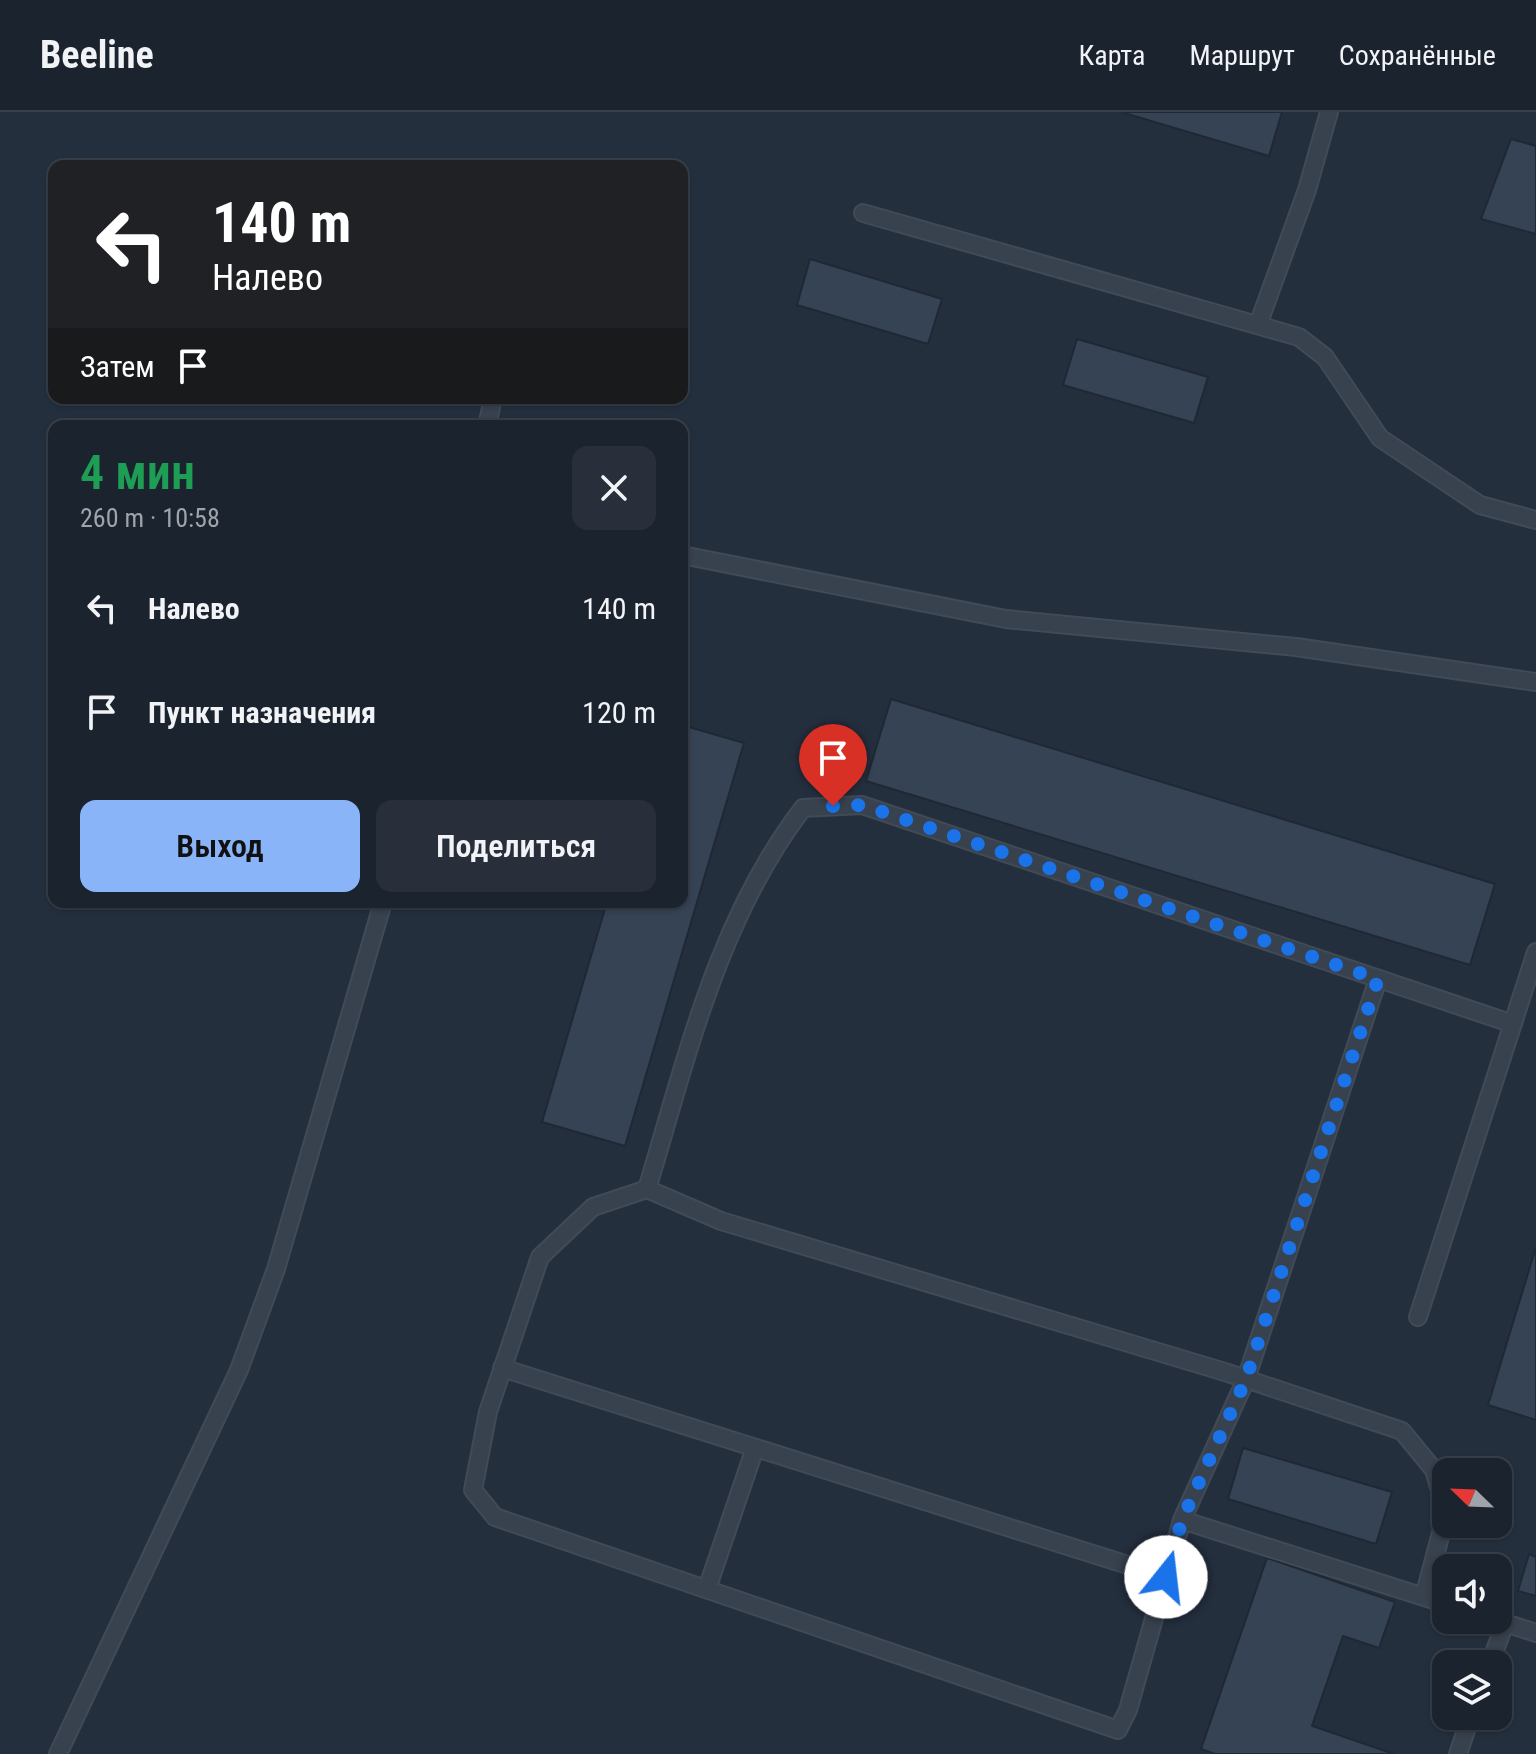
<!DOCTYPE html>
<html lang="ru">
<head>
<meta charset="utf-8">
<style>
  :root { --surface:#1b232e; --page:#282f3a; --text:#f1f3f6; --muted:#a0a4aa; --line:#39404a; --accent:#8ab4f8 }
  body { margin:0; font-family:"Roboto Condensed",sans-serif; background:var(--page); color:var(--text); height:100vh; display:flex; flex-direction:column; font-size:30px; white-space:nowrap }
  * { box-sizing:border-box; margin:0 }
  p { font-size:26px; color:var(--muted) }
  .icon { flex:none; width:44px; height:44px; fill:none; stroke:currentColor; stroke-width:2; stroke-linecap:round; stroke-linejoin:round }
  .map { position:relative; flex:1; overflow:hidden }
  .details { position:absolute; left:48px; top:308px; width:640px; height:488px; display:flex; flex-direction:column; background:var(--surface); border-radius:16px; box-shadow:0 2px 6px #0004,0 0 0 2px var(--line) }
  .details>* { flex:none }
  .guide { position:absolute; left:48px; top:48px; width:640px; height:244px; border-radius:16px; box-shadow:0 2px 6px #0004,0 0 0 2px var(--line); background:#202124; color:#fff; overflow:hidden }
  .needle { width:52px; rotate:293deg }
  .tools { position:absolute; left:1432px; top:1346px; display:grid; gap:16px }
  .tools a { display:grid; place-items:center; width:80px; height:80px; border-radius:16px; background:var(--surface); box-shadow:0 2px 6px #0004,0 0 0 2px var(--line); font-size:40px }
  .pin { position:absolute; display:grid; place-items:center; width:68px; height:68px; color:#fff; margin:-82px -34px; border-radius:50% 50% 50% 0; rotate:-45deg; box-shadow:0 0 8px #0007 }
  .pin .icon { rotate:45deg }
  .me { position:absolute; width:88px; margin:-44px; rotate:16deg; stroke-linejoin:round; filter:drop-shadow(0 0 6px #0008) }
  .turn { display:flex; align-items:center; gap:28px; height:168px; padding:0 32px; font-size:36px }
  .turn .icon { width:104px; height:104px; stroke-width:2.5 }
  .turn b { display:block; font-size:56px; line-height:68px }
  .then { display:flex; align-items:center; height:76px; padding:0 32px; background:#0003; gap:16px; font-size:30px }
  .round { display:grid; place-items:center; flex:none; width:84px; height:84px; border-radius:16px; background:var(--page) }
  .summary { display:flex; align-items:center; justify-content:space-between; height:136px; padding:0 32px }
  h1 { font-size:48px; font-weight:600; line-height:60px; color:#1e9e55 }
  .button { display:flex; gap:16px; margin-top:auto; padding:16px 32px }
  .button a { flex:1; height:92px; border-radius:16px; background:var(--accent); color:#111; font-size:32px; font-weight:600; line-height:92px; text-align:center }
  .button a+a { background:var(--page); color:var(--text) }
  ul { padding:0; list-style:none }
  li { display:flex; align-items:center; gap:24px; height:104px; padding:0 32px }
  li div { flex:1 }
  li b { display:block; font-size:30px }
  li em { font-style:normal }
  header { display:flex; align-items:center; gap:48px; box-sizing:border-box; height:112px; padding:0 40px; background:var(--surface); border-bottom:2px solid var(--line) }
  header strong { font-size:38px }
  nav { display:flex; gap:44px; margin-inline-start:auto; font-size:28px }
  .map>svg:first-child { display:block }
</style>
</head>
<body>
<header>
<strong>Beeline</strong>
<nav><a>Карта</a><a>Маршрут</a><a>Сохранённые</a></nav>
</header>
<div class="map">
<svg width="1536" height="1642" viewBox="0 0 1536 1642">
  <rect width="100%" height="100%" fill="#242f3e"/>
  <!-- building -->
  <path fill="#364354" stroke="#1f2835" stroke-width="2" d="M1121,0H1282L1269,44Z
    M1511,27L1536,34V122L1481,107Z
    M810,147L942,187L928,232L797,193Z
    M1077,227L1208,265L1194,311L1063,273Z
    M891,587L1495,772L1470,853L866,669Z
    M682,613L744,631L625,1034L542,1010L607,790H682Z
    M1536,1135V1308L1488,1293Z
    M1243,1336L1392,1380L1376,1432L1228,1387Z
    M1529,1442L1536,1445V1484L1518,1479Z
    M1267,1446L1395,1490L1379,1536L1343,1524L1312,1614L1394,1642H1215L1201,1637Z"/>
  <g fill="none" stroke-linecap="round" stroke-linejoin="round">
    <!-- service casing -->
    <g stroke="#414a57" stroke-width="20">
      <path id="service" d="M863,101L1299,225L1325,245L1380,326L1480,393L1536,408
        M1258,213L1307,78L1329,0
        M487,314L493,286
        M682,443L1006,507L1296,535L1536,570
        M1378,867L1246,1267L1182,1408L1128,1598L1118,1618L495,1405L473,1378L488,1300L540,1145L593,1095L647,1077L721,1109L1225,1260L1402,1319L1434,1358L1446,1399
        M647,1077C687,945 718,807 803,696L862,693L1513,912
        M1418,1205L1536,840
        M502,1256L1166,1465
        M1182,1408L1446,1492
        M707,1477L755,1336
        M1424,1485L1446,1402
        M1496,1508L1536,1521
        M1490,1552L1505,1511
        M58,1642L239,1258L276,1157L383,790
        M1458,1642L1471,1604"/>
    </g>
    <!-- service -->
    <use href="#service" stroke="#38414e" stroke-width="16"/>
  </g>
  <g fill="none" stroke-linecap="round" stroke-linejoin="round">
    <!-- route -->
    <path stroke="#1a73e8" stroke-width="14" stroke-dasharray="0 25.2" d="M833,694L862,693L1378,867L1246,1267L1182,1408L1166,1465"/>
  </g>
</svg>
<div class="tools">
<a><svg class="needle" viewBox="-14 -14 28 28"><path d="M0-13l5 13h-10z" fill="#e53935"/><path d="M0 13l5-13h-10z" fill="#a0a4aa"/></svg></a>
<a><svg class="icon" aria-label="sound" viewBox="0 0 24 24"><path d="M4 9h4l5-4v14l-5-4H4zM17 9q2 3 0 6"/></svg></a>
<a><svg class="icon" aria-label="layers" viewBox="0 0 24 24"><path d="M12 4l9 5-9 5-9-5zM3 14l9 5 9-5"/></svg></a>
</div>
<div class="pin" style="left:833px;top:694px;background:#d93025"><svg class="icon" aria-label="arrive" viewBox="0 0 24 24"><path d="M6 21V4h12l-3 4 3 4H6"/></svg></div>
<svg class="me" style="left:1166px;top:1465px" viewBox="-20 -20 40 40"><circle r="19" fill="#fff"/><path d="M0-13L10 11 0 6-10 11z" fill="#1a73e8"/></svg>
<div class="guide">
<div class="turn"><svg class="icon" aria-label="left" viewBox="0 0 24 24"><path d="M17 20v-9H6M10 6l-5 5 5 5"/></svg><div><b>140 m</b>Налево</div></div>
<div class="then">Затем<svg class="icon" aria-label="arrive" viewBox="0 0 24 24"><path d="M6 21V4h12l-3 4 3 4H6"/></svg></div>
</div>
<section class="details">
<div class="summary"><div><h1>4 мин</h1><p>260 m · 10:58</p></div><a class="round"><svg class="icon" aria-label="close" viewBox="0 0 24 24"><path d="M6 6l12 12M18 6L6 18"/></svg></a></div>
<ul>
<li><svg class="icon" aria-label="left" viewBox="0 0 24 24"><path d="M17 20v-9H6M10 6l-5 5 5 5"/></svg><div><b>Налево</b></div><em>140 m</em></li>
<li><svg class="icon" aria-label="arrive" viewBox="0 0 24 24"><path d="M6 21V4h12l-3 4 3 4H6"/></svg><div><b>Пункт назначения</b></div><em>120 m</em></li>
</ul>
<div class="button"><a>Выход</a><a>Поделиться</a></div>
</section>
</div>
</body>
</html>
